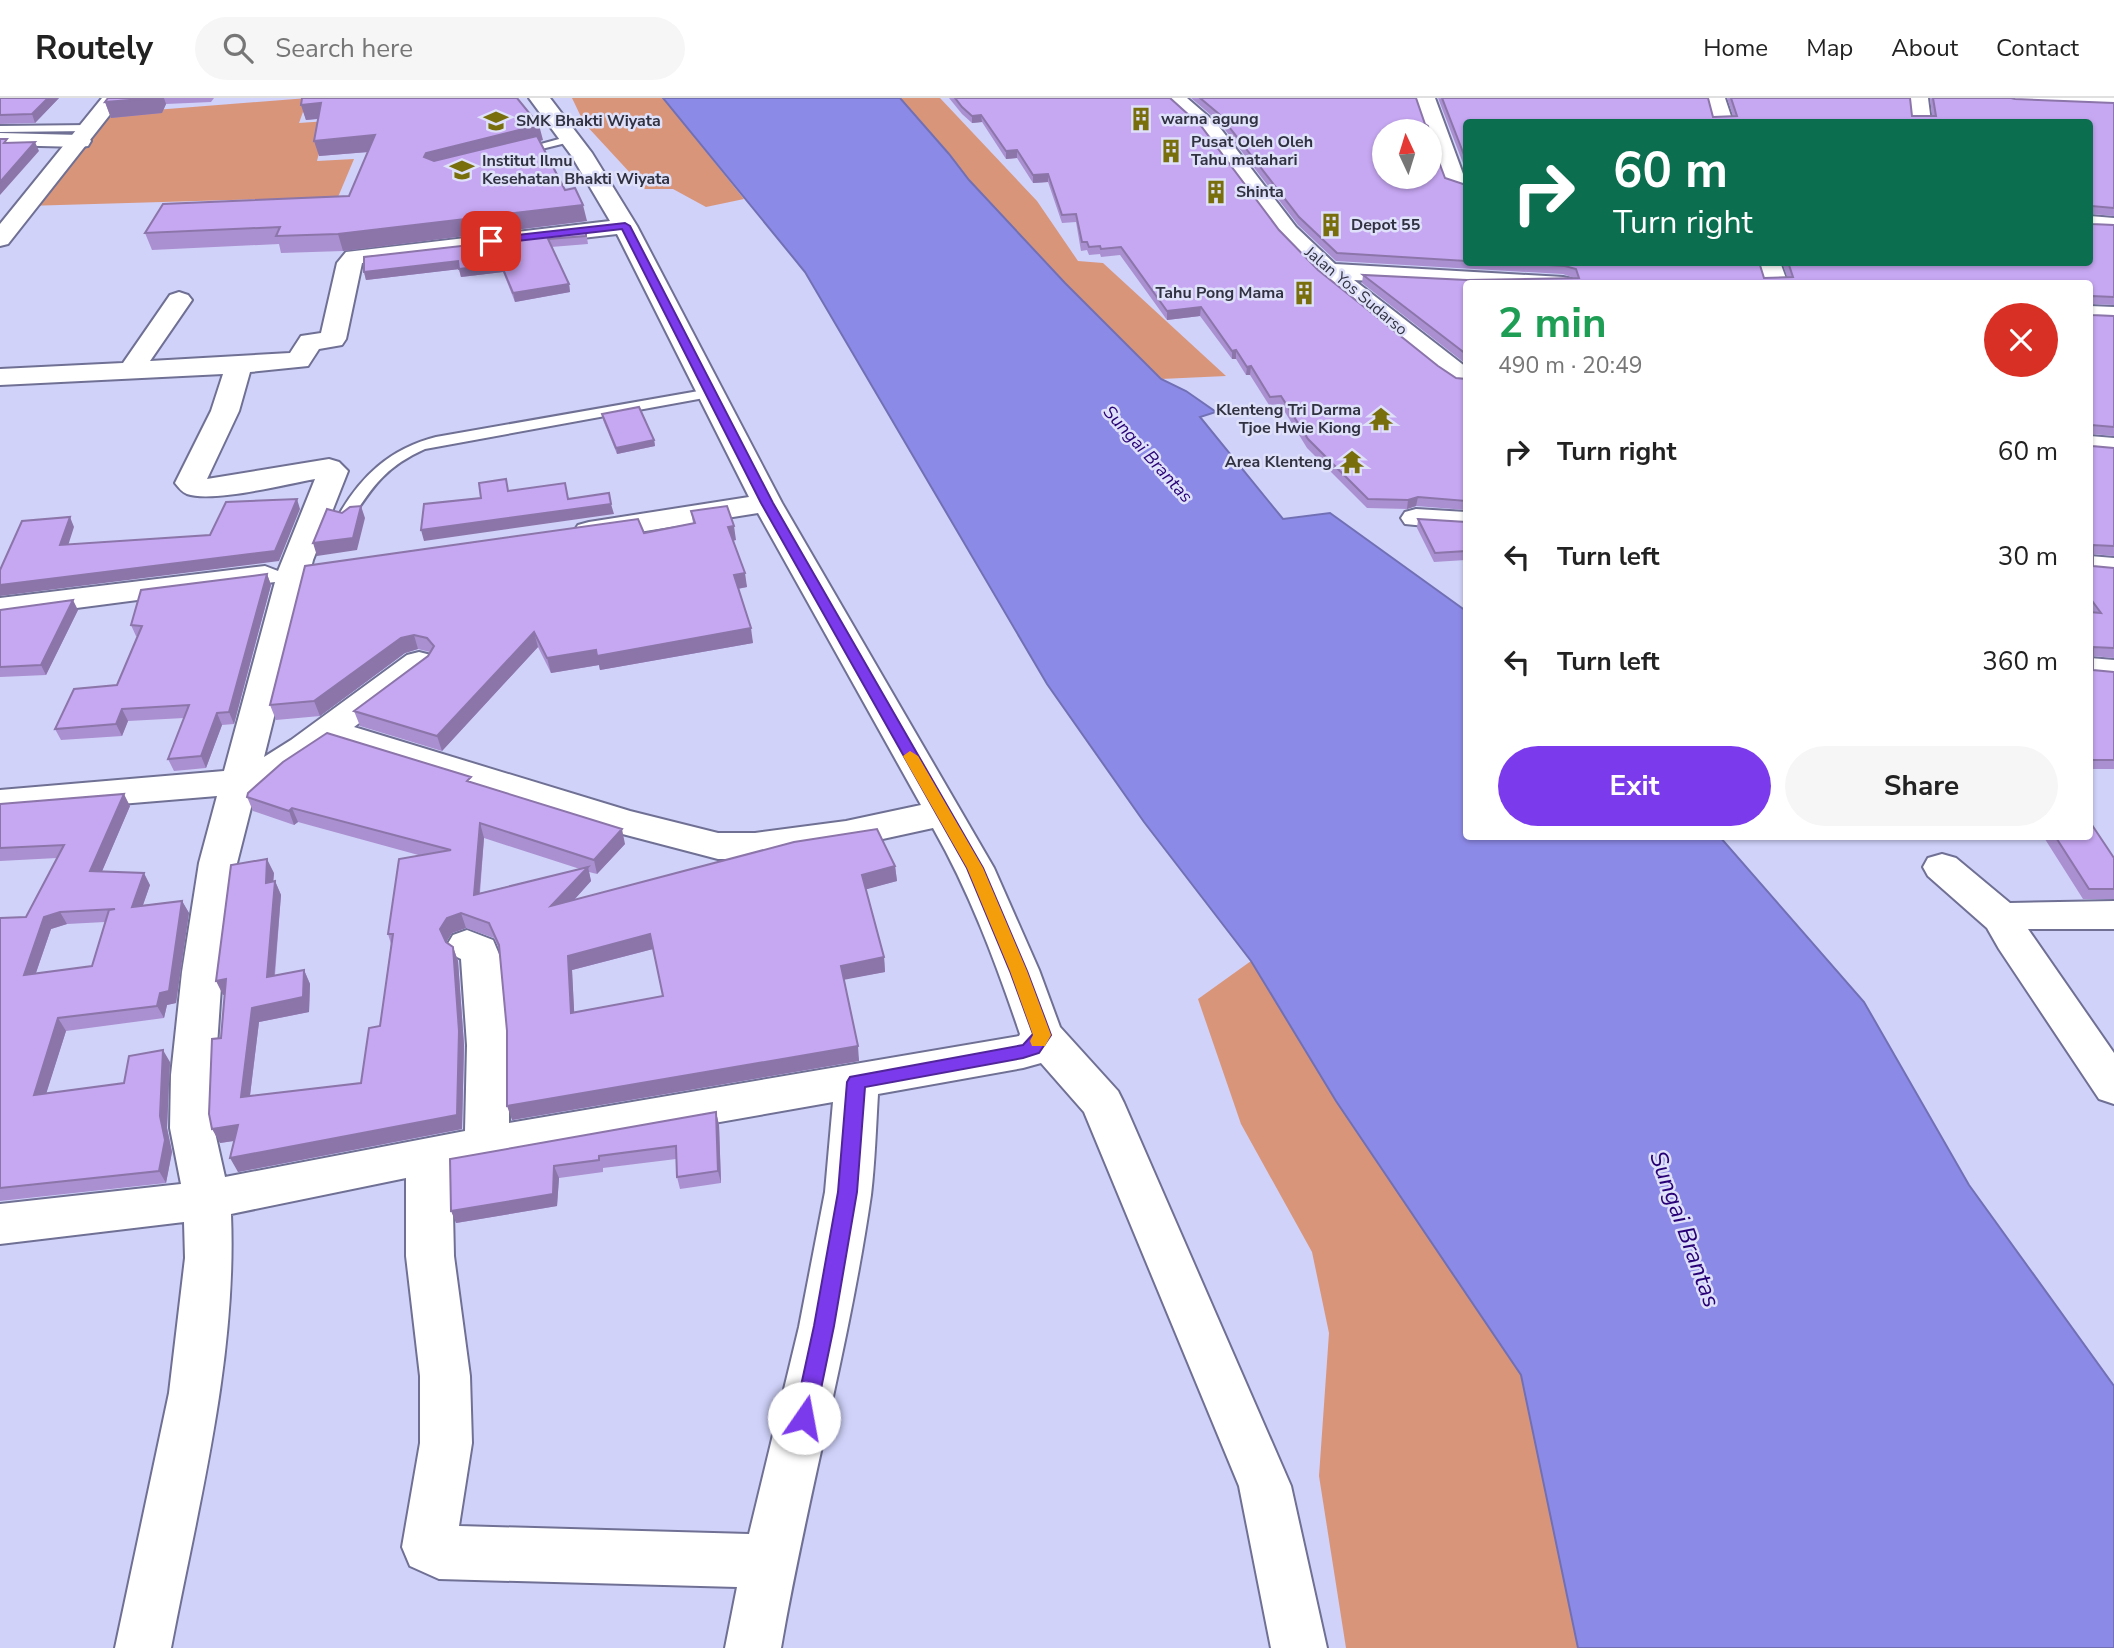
<!DOCTYPE html>
<html lang="en">
<head>
<meta charset="utf-8">
<style>
  :root { --surface:#fff; --page:#f6f6f6; --text:#222; --muted:#767676; --line:#e0e0e0; --accent:#7c3aed }
  body { margin:0; font-family:"Nunito Sans",sans-serif; background:var(--page); color:var(--text); height:100vh; display:flex; flex-direction:column; font-size:26px; white-space:nowrap }
  * { box-sizing:border-box; margin:0 }
  p { font-size:23px; color:var(--muted) }
  .icon { flex:none; width:38px; height:38px; fill:none; stroke:currentColor; stroke-width:2; stroke-linecap:round; stroke-linejoin:round }
  .map { position:relative; flex:1; overflow:hidden }
  .side { position:absolute; left:1463px; top:182px; width:630px; height:560px; display:flex; flex-direction:column; background:var(--surface); border-radius:7px; box-shadow:0 2px 5px #0004 }
  .side>* { flex:none }
  .hud { position:absolute; left:1463px; top:21px; width:630px; height:147px; border-radius:7px; box-shadow:0 2px 5px #0004; background:#0b6e4f; color:#fff; overflow:hidden }
  .needle { width:46px; rotate:356deg }
  .tools { position:absolute; left:1372px; top:21px; display:grid; gap:14px }
  .tools a { display:grid; place-items:center; width:70px; height:70px; border-radius:50%; background:var(--surface); box-shadow:0 2px 5px #0004; font-size:35px }
  .pin { position:absolute; display:grid; place-items:center; width:60px; height:60px; color:#fff; margin:-30px; border-radius:14px; box-shadow:0 4px 10px #0006 }
  .me { position:absolute; width:77px; margin:-38px; rotate:12deg; stroke-linejoin:round; filter:drop-shadow(0 0 5px #0008) }
  .turn { display:flex; align-items:center; gap:24px; height:147px; padding:0 35px; font-size:32px }
  .turn .icon { width:91px; height:91px; stroke-width:2.5 }
  .turn b { display:block; font-size:49px; line-height:60px }
  .round { display:grid; place-items:center; flex:none; width:74px; height:74px; border-radius:37px; background:var(--page) }
  .summary { display:flex; align-items:center; justify-content:space-between; height:119px; padding:0 35px }
  h1 { font-size:42px; font-weight:700; line-height:52px; color:#1e9e55 }
  .action { display:flex; gap:14px; margin-top:auto; padding:14px 35px }
  .action a { flex:1; height:80px; border-radius:42px; background:var(--accent); color:#fff; font-size:28px; font-weight:700; line-height:80px; text-align:center }
  .action a+a { background:var(--page); color:var(--text) }
  ul { padding:0; list-style:none }
  li { display:flex; align-items:center; gap:21px; height:105px; padding:0 35px }
  li div { flex:1 }
  li b { display:block; font-size:26px }
  li em { font-style:normal }
  header { display:flex; align-items:center; gap:42px; box-sizing:border-box; height:98px; padding:0 35px; background:var(--surface); border-bottom:2px solid var(--line) }
  header strong { font-size:33px }
  nav { display:flex; gap:38px; margin-inline-start:auto; font-size:24px }
  .search { width:490px; height:63px; background:var(--page); display:flex; align-items:center; gap:18px; box-sizing:border-box; padding:0 24px; border-radius:38px; color:var(--muted); font-size:26px }
  .map>svg:first-child { display:block }
</style>
</head>
<body>
<header>
<strong>Routely</strong>
<div class="search"><svg class="icon" aria-label="search" viewBox="0 0 24 24"><circle cx="10" cy="10" r="6"/><path d="M15 15l6 6"/></svg>Search here</div>
<nav><a>Home</a><a>Map</a><a>About</a><a>Contact</a></nav>
</header>
<div class="map">
<svg width="2114" height="1550" viewBox="0 0 2114 1550">
  <rect width="100%" height="100%" fill="#d0d2fa"/>
  <!-- green -->
  <path fill="#d9957a" d="M308,0L299,25L327,23L317,63L354,61L338,99L26,108L104,16Z
    M572,0H663L744,101L706,109L673,91H645L584,25Z
    M900,0H940L1037,103L1078,163L1103,165L1226,278L1161,281L1065,185L969,82L949,55Z
    M1251,863L1336,1003L1521,1277L1578,1550H1346L1319,1378L1329,1235L1312,1154L1241,1026L1198,901Z"/>
  <!-- water -->
  <path fill="#8c8ae7" stroke="#7170b5" stroke-width="2" d="M663,0H900L949,56L969,82L1065,185L1161,281L1186,293L1216,314L1200,319L1283,421L1330,415L1466,513V738L1720,739L1864,904L1969,1087L2114,1288V1550H1578L1521,1277L1336,1003L1251,863L1144,724L1047,586L805,174Z"/>
  <g fill="none" stroke-linecap="round" stroke-linejoin="round">
    <!-- lane casing -->
    <g stroke="#6f7094" stroke-width="4">
      <path id="lane" d="M0,28L90,27L95,30L90,33L0,34Z
        M570,38L575,41L574,43L517,57L512,54Z
        M710,291L717,295L715,298L425,351C385,369 373,388 350,423L345,425L337,420C360,379 389,351 436,339Z"/>
    </g>
    <!-- street casing -->
    <g stroke="#6f7094" stroke-width="4">
      <path id="street" d="M529,0H550L592,55L637,128L782,405L994,770L1039,872L1060,929L1118,993L1124,1005L1291,1388L1327,1550H1271L1239,1388L1084,1014L1041,965L1023,970L878,996C876,1029 875,1064 871,1097C849,1250 807,1398 781,1550H725L737,1489L439,1481L410,1468L402,1449L420,1345V1278L406,1158V1080L231,1116C237,1261 198,1408 171,1550H115L169,1295L185,1160L184,1124L0,1146V1106L181,1086L170,1030L171,977L182,874L199,765L217,698L0,716V692L224,673L275,484L0,520V500L265,468L278,473L315,381C287,386 212,405 187,396C182,394 179,390 175,385L211,313L223,276L0,287V271L123,265L170,197L179,194L188,197L192,202L150,263L290,255L301,238L321,235L337,165L346,154L610,123L571,57ZM617,136L749,399L589,424L578,427L574,433L578,439L589,442L758,415L921,707L846,723L755,735H718L630,713L354,629L431,571L436,564L431,557L419,554L407,557L291,642L264,659L313,462L348,373L339,364L329,361L207,381L239,313L250,274L308,268L319,251L342,247L346,241L362,165ZM332,646L611,733L718,761H755L846,749L933,730C970,795 996,865 1020,936L1019,938L509,1025V947L501,861L493,842L467,832L453,837L447,847L453,857L461,861L467,947L465,1033L225,1079L214,1030L215,977L222,874L237,765L256,690L292,674ZM833,1004L825,1094L799,1229L749,1436L459,1428L472,1345L470,1278L454,1158L452,1071Z
        M1908,0H1928L1931,24H1911Z
        M0,35L80,37L88,38L91,43L88,48L80,49L0,47Z
        M1416,411L1466,414V432L1405,426L1401,420L1405,414Z
        M2090,458L2114,460V478L2090,476Z
        M2090,560L2114,562V582L2090,580Z
        M1942,756L1956,760L2010,805L2114,803V831H2028L2114,955V1006L2099,1001L1999,851L1987,830L1928,778L1923,769L1928,760Z"/>
    </g>
    <!-- secondary casing -->
    <g stroke="#6f7094" stroke-width="4">
      <path id="secondary" d="M102,0H123L8,146L0,148V126Z
        M1165,0H1187L1217,26L1296,129L1335,166L1563,179L1572,181L1575,186H1466V188L1354,182L1466,269V288L1456,286L1438,275L1319,178L1280,139L1203,34Z
        M1415,0H1435L1463,76L1466,78V93L1445,85L1442,80L1430,44V33H1426Z
        M1705,0H1725L1733,24H1713Z
        M2002,0H2114V10L2012,6L2005,4Z
        M2090,118L2114,120V134L2090,132Z
        M1756,164H1780L1788,186H1763Z
        M2090,208L2114,209V225L2090,224Z
        M2090,338L2114,340V358L2090,355Z"/>
    </g>
    <!-- lane -->
    <use href="#lane" fill="#fff" fill-rule="evenodd"/>
    <!-- street -->
    <use href="#street" fill="#fff" fill-rule="evenodd"/>
    <!-- secondary -->
    <use href="#secondary" fill="#fff" fill-rule="evenodd"/>
  </g>
  <!-- wall -->
  <path fill="#aa90d0" fill-rule="evenodd" d="M0,0H59L35,25L0,26Z
    M108,0H214L211,4L166,6L162,15L111,20L105,4Z
    M949,0H1170L1279,132L1318,172L1438,268L1456,280L1466,281V412L1416,408L1407,411L1367,410L1307,350L1280,306L1269,307L1250,277H1246L1236,261H1232L1200,218L1167,222L1120,157L1101,159L1100,156L1089,157L1087,152L1081,153L1076,124L1062,125L1048,84L1033,85L1017,60L1006,61L982,24L972,25L962,16Z
    M1191,0H1416L1384,33L1445,80L1466,87V164H1759L1764,180L1787,179L1782,164H2090L1466,24V73L1438,0H1708L1713,19L1733,18L1727,0H1910L1912,18H1932L1930,0H2011L2015,1L2114,5V118L2092,116V126L2114,127V207L2092,206V217L2114,218V338L2092,336V348L2114,350V458L2093,456V468L2114,470V560L2093,558V572L2114,574V671H2090V186H1466V266L1362,185L1363,177L1467,182L1574,180L1563,176L1336,163L1298,127L1219,24Z
    M301,7L543,42L540,43L565,92L587,123L343,153L281,155L279,146L152,152L145,135L349,98L368,54L319,58L318,21L306,22Z
    M586,134L588,146L551,149L569,186L570,194L515,204L503,174L461,179L459,171L366,182L364,174Z
    M602,316L654,342L655,348L617,356L603,322Z
    M691,413L736,442L733,443L747,489L738,491L753,545L600,572L599,567L551,575L538,549L442,653L360,628L354,613L428,558L430,554L418,551L405,555L320,618L276,622L270,607L305,468L644,435L693,425Z
    M1418,421L1466,424V462L1434,464L1417,430Z
    M267,476L271,487L234,626L222,627L206,670L174,673L168,661L184,620L128,623L122,638L61,642L55,631L117,587L138,539L136,538L131,527Z
    M0,512H78L46,577L0,579Z
    M472,685L625,746L597,776L589,774L591,783L574,802L895,768L897,783L866,791L884,859L885,874L844,881L859,963L512,1022L507,933L499,851L494,840L466,830L452,835L446,844L453,849L458,863L464,947L462,1031L238,1074L234,1043L220,1045L221,940L225,896L223,897L274,775L273,783H275L281,797L275,877L304,872L310,886L309,914L259,924L250,998L361,985L380,928L391,846L388,836L422,758L298,724L294,727L253,713L247,699ZM484,740L580,771L480,795ZM653,851L663,898L574,914L572,872Z
    M0,706L130,708L102,773L150,787L143,807L182,803L189,815L176,905L167,907L164,920L66,933L46,995L124,985L170,964L167,1030L172,1054L166,1085L0,1103V820L26,819L57,760L0,763ZM105,824L92,868L36,875L51,831L67,826Z
    M2043,738H2090L2114,760V801H2083Z
    M716,1014L719,1027L721,1085L680,1091L677,1079L676,1061L603,1070V1074L559,1080L557,1108L456,1125L450,1061Z"/>
  <!-- shaded-wall -->
  <path fill="#8b75a9" d="M48,0H59L35,25L32,16Z
    M155,0H164L166,6L162,15L111,20L105,4Z
    M321,5L325,20L306,22L301,7Z
    M981,17L982,24L972,25V18Z
    M539,27L543,42L430,71L424,59L426,55Z
    M375,37L380,53L319,58L314,43Z
    M35,44L39,53L0,97V84Z
    M1017,52V60L1006,61V53Z
    M1048,76V84L1033,85V77Z
    M583,107L587,123L343,153L338,136Z
    M458,163L460,171L366,182L364,174Z
    M501,166L503,174L461,179L459,171Z
    M569,186L570,194L515,204L513,195Z
    M1201,209L1200,218L1167,222V213Z
    M1236,252V261H1232V253Z
    M1251,268L1250,277H1246L1247,269Z
    M654,342L655,348L617,356L616,350Z
    M1418,399L1416,408L1407,411L1408,402Z
    M297,401L300,411L279,463L0,498V487L275,453Z
    M611,406L614,416L424,443L421,432Z
    M361,408L365,420L357,452L317,458L313,445Z
    M70,419L74,429L65,457L60,447Z
    M734,428L736,442L730,443L728,429Z
    M745,475L747,489L736,491L734,477Z
    M267,476L271,487L234,626L229,614Z
    M73,502L78,512L46,577L41,567Z
    M751,530L753,545L600,572L599,567L551,575L547,560L596,552Z
    M534,534L538,549L442,653L437,638Z
    M414,537L418,551L405,555L320,618L314,603L401,540Z
    M122,611L128,623L122,638L116,626Z
    M217,615L222,627L206,670L201,658Z
    M124,696L130,708L97,785L90,773Z
    M292,710L298,724L294,727L289,713Z
    M480,725L484,740L478,811L474,797Z
    M622,731L625,746L597,776L594,762Z
    M267,761L274,775L272,799L266,785Z
    M895,768L897,783L864,792L862,777Z
    M588,769L591,783L556,822L551,808Z
    M144,775L150,787L138,821L132,809Z
    M275,783L281,797L273,893L267,879Z
    M182,803L189,815L176,905L167,907L164,920L157,908Z
    M60,814L67,826L51,831L31,889L24,877L44,819Z
    M461,815L466,830L452,835L445,846L440,831L447,820Z
    M650,836L653,851L572,872L575,929L571,915L568,858Z
    M453,849L458,863L464,947L462,1031L238,1074L230,1060L457,1017Z
    M884,859L885,874L843,882L841,868Z
    M304,872L310,886L309,914L259,924L248,1013L241,999L252,910Z
    M226,881L233,895L223,897L216,883Z
    M58,920L66,933L42,1009L34,997Z
    M858,948L859,963L512,1022L507,1008Z
    M163,952L170,964L167,1030L172,1054L166,1085L159,1073Z
    M716,1014L719,1027L721,1085L718,1073Z
    M238,1027L246,1041L220,1045L212,1031Z
    M554,1068L559,1080L557,1108L456,1125L451,1113Z"/>
  <!-- building -->
  <path fill="#c6a7f2" stroke="#8b75a9" stroke-width="2" fill-rule="evenodd" d="M0,0H48L32,16L0,17Z
    M108,0H155L105,4Z
    M302,0H517L539,27L426,55L424,59L434,63L537,38L565,92L575,90L583,107L338,136L276,138L280,129L145,135L163,106L349,98L375,37L314,43L321,5L301,7Z
    M955,0H1170L1201,28L1279,132L1318,172L1438,268L1456,280L1466,281V403L1418,399L1408,402L1368,401L1308,341L1281,298L1270,299L1251,268L1247,269L1236,252L1232,253L1201,209L1167,213L1121,149L1101,151L1100,148L1089,149L1087,144H1082L1076,116L1062,117L1048,76L1033,77L1017,52L1006,53L981,17L972,18L962,9Z
    M1200,0H1416L1425,26L1428,28L1429,33H1384V79H1430V40L1445,80L1466,87V163L1337,155L1299,119L1219,16Z
    M1442,0H1708L1713,19L1737,18L1731,0H1910L1912,18H1936L1933,0H2011L2015,1L2114,5V110L2092,108V126L2114,127V199L2092,198V217L2114,218V329L2092,327V348L2114,350V448L2093,447V468L2114,470V550L2093,549V572L2114,574V662H2090V514L2101,515L2090,500V186H1466V256L1363,177L1467,182L1579,180L1576,171L1565,168L1501,164H1759L1764,180L1793,179L1788,164H2090V24H1466V62Z
    M0,41H7L4,45L35,44L0,84Z
    M586,134V138L548,141L569,186L513,195L501,166L459,171L458,163L364,174V159Z
    M639,309L654,342L616,350L602,316Z
    M506,381L508,393L565,385L568,401L609,395L611,406L421,432L424,406L481,400L479,385Z
    M297,401L275,453L0,487V472L22,423L70,419L60,447L210,437L226,404Z
    M361,408L353,440L313,445L327,411L342,415L350,409Z
    M727,408L734,428L728,429L745,475L734,477L751,530L597,558L596,552L547,560L534,534L437,638L354,613L428,558L434,548L427,540L414,537L401,540L314,603L270,607L305,468L638,421L644,435L695,425L691,413Z
    M1418,421L1466,424V453L1435,455Z
    M267,476L229,614L217,615L201,658L168,661L189,607L122,611L116,626L55,631L74,591L117,587L142,528L131,527L141,492Z
    M73,502L41,567L0,569V512Z
    M327,635L471,679L467,683L622,731L594,762L480,725L474,797L588,769L551,808L794,744L877,731L895,768L862,777L884,859L841,868L858,948L507,1008V933L499,847L489,825L461,815L447,820L440,831L446,844L453,849L459,933L457,1017L230,1060L238,1027L212,1031L209,1016L212,941L221,940L226,881L216,883L231,767L267,761L266,785L275,783L267,879L304,872L303,899L252,910L241,999L361,985L369,930L380,928L393,836H388L399,761L451,752L292,710L289,713L247,699L248,695L283,664ZM650,836L663,898L571,915L568,858Z
    M124,696L90,773L144,775L132,809L182,803L169,893L160,895L157,908L58,920L34,997L124,985L129,958L163,952L160,1018L165,1042L159,1073L0,1090V820L26,819L64,747L0,750V706ZM115,811L109,812L92,868L24,877L44,819L60,814Z
    M2090,724L2114,760V791H2089L2055,738H2090Z
    M716,1014L718,1073L677,1079L676,1048L599,1058V1062L554,1068L553,1096L451,1113L450,1061Z"/>
  <!-- route -->
  <path fill="#7c3aed" stroke="#51269a" stroke-width="2" d="M625,125L630,128L773,405L983,770L1027,873L1051,937L1039,955L1023,960L865,989L857,1094L834,1228L815,1320L812,1327L804,1330L797,1327L794,1320L814,1228L838,1094L847,984L850,979L1023,947L1033,936L1010,873L967,770L761,405L622,131L491,146L486,143L491,140Z"/>
  <!-- slow -->
  <path fill="#f59e0b" d="M910,653L918,658L983,770L1027,873L1051,937L1045,948H1032L1030,943L1033,937L1010,873L967,770L903,658Z"/>
  <!-- icons -->
  <defs>
    <g id="building-bare" transform="scale(1.89)"><path d="M-4-6H4V6H1V3H-1V6H-4ZM-2.5-4.3h1.7v1.8h-1.7ZM.8-4.3h1.7v1.8H.8ZM-2.5-1h1.7V.8h-1.7ZM.8-1h1.7V.8H.8Z" fill="#786e0c" stroke="#dfe0f9" stroke-width="2.5" paint-order="stroke"/></g>
    <g id="school-bare" transform="scale(1.89)"><path d="M0-5L7-2L0 1L-7-2ZM-4 1L0 2.5L4 1V4Q0 6-4 4Z" fill="#786e0c" stroke="#dfe0f9" stroke-width="2.5" paint-order="stroke"/></g>
    <g id="university-bare" transform="scale(1.89)"><path d="M0-5L7-2L0 1L-7-2ZM-4 1L0 2.5L4 1V4Q0 6-4 4Z" fill="#786e0c" stroke="#dfe0f9" stroke-width="2.5" paint-order="stroke"/></g>
    <g id="temple-bare" transform="scale(1.89)"><path d="M0-6L5-2H3V0L6.5 2.5H4V6H1.5V3h-3V6H-4V2.5H-6.5L-3 0V-2H-5Z" fill="#786e0c" stroke="#dfe0f9" stroke-width="2.5" paint-order="stroke"/></g>
  </defs>
  <g fill-rule="evenodd">
    <use href="#building-bare" x="1141" y="21"/>
    <use href="#school-bare" x="496" y="23"/>
    <use href="#building-bare" x="1171" y="53"/>
    <use href="#university-bare" x="462" y="72"/>
    <use href="#building-bare" x="1216" y="94"/>
    <use href="#building-bare" x="1331" y="127"/>
    <use href="#building-bare" x="1304" y="195"/>
    <use href="#temple-bare" x="1381" y="321"/>
    <use href="#temple-bare" x="1352" y="364"/>
  </g>
  <g text-anchor="middle" dominant-baseline="central" stroke-width="5" stroke-linejoin="round" paint-order="stroke">
    <!-- far-poi labels -->
    <g font-size="16" font-weight="bold" fill="#313241" stroke="#dfe0f9" text-anchor="start">
      <text x="1161" y="21">warna agung</text>
      <text x="516" y="23">SMK Bhakti Wiyata</text>
      <text x="1191" y="44">Pusat Oleh Oleh<tspan x="1191" dy="18">Tahu matahari</tspan></text>
      <text x="482" y="63">Institut Ilmu<tspan x="482" dy="18">Kesehatan Bhakti Wiyata</tspan></text>
      <text x="1236" y="94">Shinta</text>
      <text x="1351" y="127">Depot 55</text>
      <text x="1284" y="195" text-anchor="end">Tahu Pong Mama</text>
      <text x="1361" y="312" text-anchor="end">Klenteng Tri Darma<tspan x="1361" dy="18">Tjoe Hwie Kiong</tspan></text>
      <text x="1332" y="364" text-anchor="end">Area Klenteng</text>
    </g>
    <!-- far-street labels -->
    <g font-size="16" fill="#313241" stroke="#dfe0f9">
      <text transform="translate(1356 193) rotate(40)">Jalan Yos Sudarso</text>
    </g>
    <!-- far-water labels -->
    <g font-size="18" font-style="italic" fill="#270076" stroke="#dfe0f9">
      <text transform="translate(1148 356) rotate(48)">Sungai Brantas</text>
    </g>
    <!-- near-water labels -->
    <g font-size="24" font-style="italic" fill="#270076" stroke="#dfe0f9">
      <text transform="translate(1685 1131) rotate(70)">Sungai Brantas</text>
    </g>
  </g>
</svg>
<div class="tools">
<a><svg class="needle" viewBox="-14 -14 28 28"><path d="M0-13l5 13h-10z" fill="#e53935"/><path d="M0 13l5-13h-10z" fill="#767676"/></svg></a>
</div>
<div class="pin" style="left:491px;top:143px;background:#d93025"><svg class="icon" aria-label="arrive" viewBox="0 0 24 24"><path d="M6 21V4h12l-3 4 3 4H6"/></svg></div>
<svg class="me" style="left:804px;top:1320px" viewBox="-20 -20 40 40"><circle r="19" fill="#fff"/><path d="M0-13L10 11 0 6-10 11z" fill="#7c3aed"/></svg>
<div class="hud">
<div class="turn"><svg class="icon" aria-label="right" viewBox="0 0 24 24"><path d="M7 20v-9h11M14 6l5 5-5 5"/></svg><div><b>60 m</b>Turn right</div></div>
</div>
<section class="side">
<div class="summary"><div><h1>2 min</h1><p>490 m · 20:49</p></div><a class="round" style="background:#d93025;color:#fff"><svg class="icon" aria-label="close" viewBox="0 0 24 24"><path d="M6 6l12 12M18 6L6 18"/></svg></a></div>
<ul>
<li><svg class="icon" aria-label="right" viewBox="0 0 24 24"><path d="M7 20v-9h11M14 6l5 5-5 5"/></svg><div><b>Turn right</b></div><em>60 m</em></li>
<li><svg class="icon" aria-label="left" viewBox="0 0 24 24"><path d="M17 20v-9H6M10 6l-5 5 5 5"/></svg><div><b>Turn left</b></div><em>30 m</em></li>
<li><svg class="icon" aria-label="left" viewBox="0 0 24 24"><path d="M17 20v-9H6M10 6l-5 5 5 5"/></svg><div><b>Turn left</b></div><em>360 m</em></li>
</ul>
<div class="action"><a>Exit</a><a>Share</a></div>
</section>
</div>
</body>
</html>
